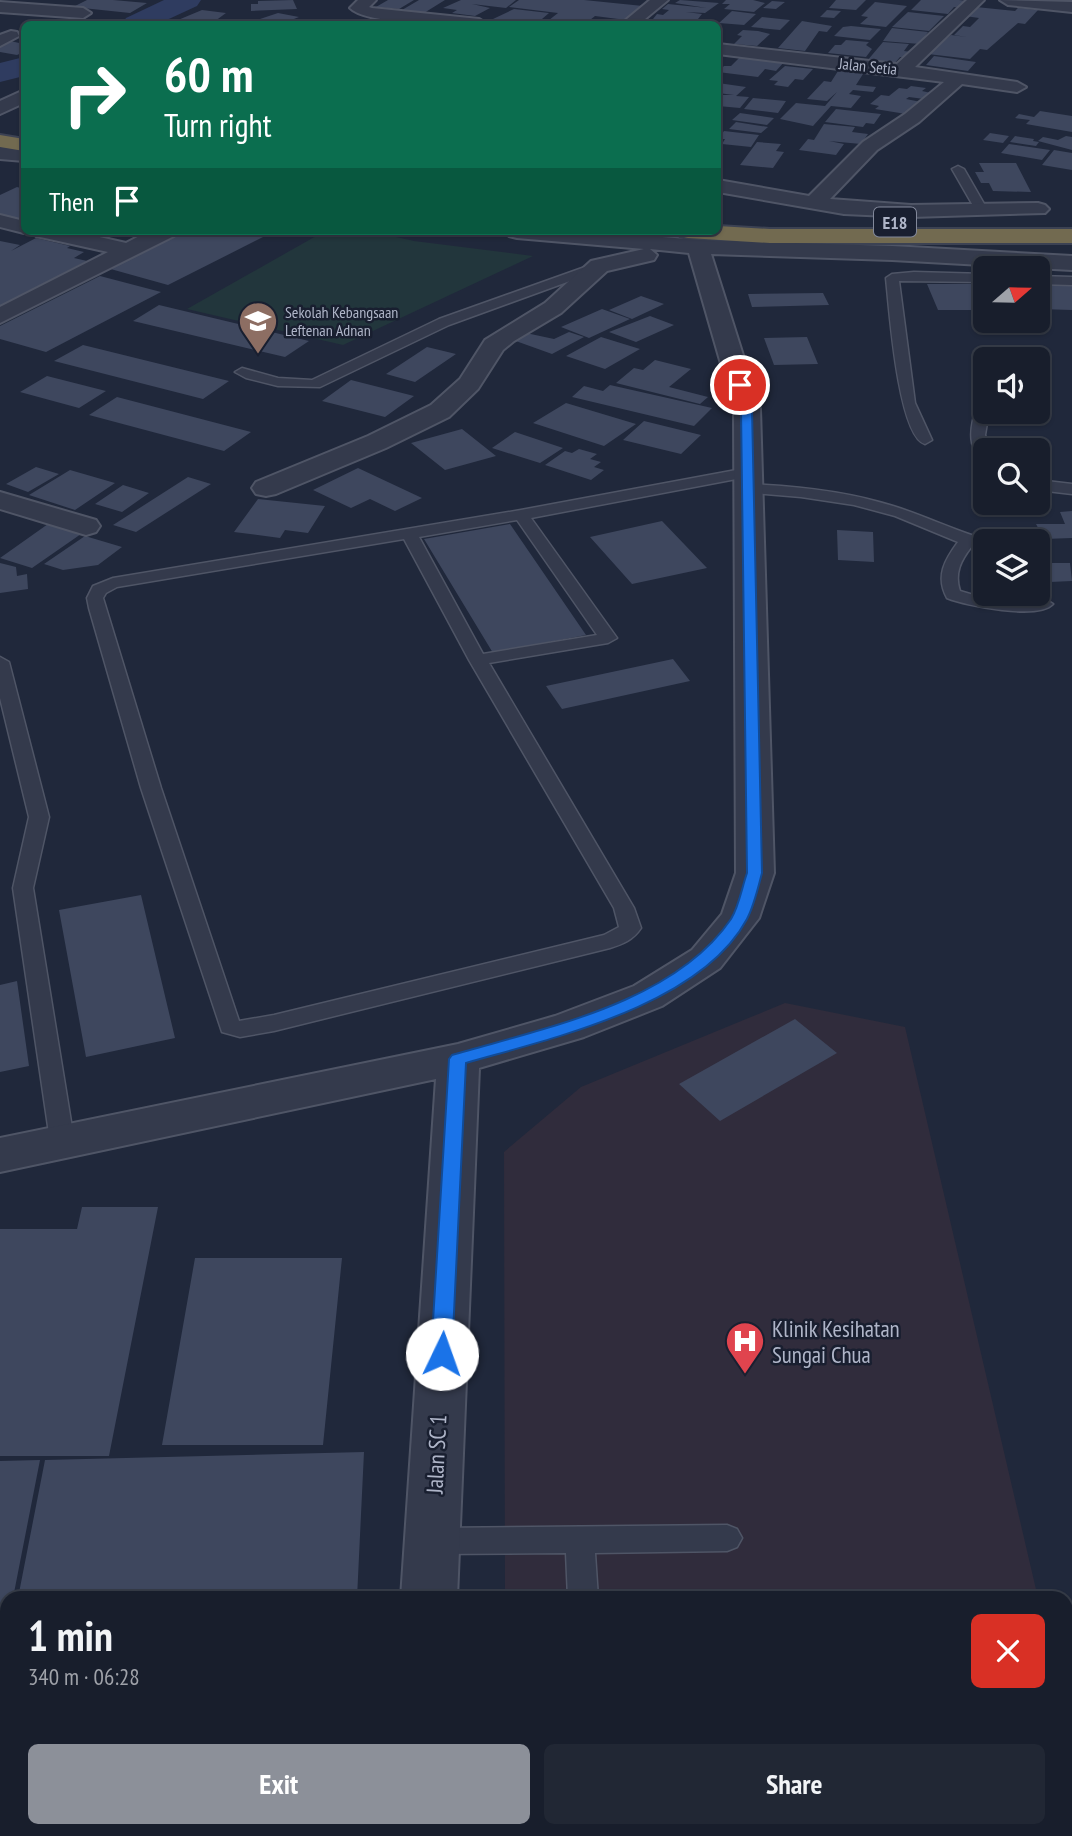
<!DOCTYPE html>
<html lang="en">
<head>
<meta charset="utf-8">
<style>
  :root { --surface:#181e2c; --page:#212734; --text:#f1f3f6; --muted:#9fa2a9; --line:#363c48; --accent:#8c9099 }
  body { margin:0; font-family:"PT Sans Narrow",sans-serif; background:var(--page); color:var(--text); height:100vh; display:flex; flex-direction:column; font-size:26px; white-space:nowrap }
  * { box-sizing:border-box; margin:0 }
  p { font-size:23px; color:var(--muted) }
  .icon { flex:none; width:38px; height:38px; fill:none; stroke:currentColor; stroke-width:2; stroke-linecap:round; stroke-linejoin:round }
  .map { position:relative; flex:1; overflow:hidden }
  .panel { position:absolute; left:0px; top:1591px; width:1073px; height:247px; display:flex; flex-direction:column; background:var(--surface); border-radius:21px 21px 0 0; box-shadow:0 2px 5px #0004,0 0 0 2px var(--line) }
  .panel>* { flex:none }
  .banner { position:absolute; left:21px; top:21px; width:700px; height:214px; border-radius:10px; box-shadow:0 2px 5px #0004,0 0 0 2px var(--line); background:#0b6e4f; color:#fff; overflow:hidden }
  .needle { width:46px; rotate:70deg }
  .controls { position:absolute; left:973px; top:256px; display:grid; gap:14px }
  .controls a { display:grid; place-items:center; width:77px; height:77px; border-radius:10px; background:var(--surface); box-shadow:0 2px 5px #0004,0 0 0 2px var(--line); font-size:35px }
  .pin { position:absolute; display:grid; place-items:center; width:60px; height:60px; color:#fff; margin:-30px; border:4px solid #fff; border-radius:50%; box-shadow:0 2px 7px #0007 }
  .me { position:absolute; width:77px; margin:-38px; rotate:3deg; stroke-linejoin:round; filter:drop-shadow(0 0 5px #0008) }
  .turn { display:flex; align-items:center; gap:24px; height:147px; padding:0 28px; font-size:32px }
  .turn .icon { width:91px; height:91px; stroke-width:2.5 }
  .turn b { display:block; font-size:49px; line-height:60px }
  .then { display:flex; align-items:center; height:66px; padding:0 28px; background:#0003; gap:14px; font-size:26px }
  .round { display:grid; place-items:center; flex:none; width:74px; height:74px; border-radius:10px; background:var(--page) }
  .summary { display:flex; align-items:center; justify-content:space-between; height:119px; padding:0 28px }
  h1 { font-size:42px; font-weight:600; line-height:52px }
  .action { display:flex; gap:14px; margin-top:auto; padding:14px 28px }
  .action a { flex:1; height:80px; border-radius:10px; background:var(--accent); color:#fff; font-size:28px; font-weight:600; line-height:80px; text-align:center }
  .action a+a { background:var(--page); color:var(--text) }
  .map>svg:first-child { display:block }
</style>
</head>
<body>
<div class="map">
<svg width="1072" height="1836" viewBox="0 0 1072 1836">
  <rect width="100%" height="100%" fill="#20283b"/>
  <!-- medical -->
  <path fill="#302c3c" d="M785,1003L905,1027L1038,1598H505L504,1152L581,1087Z
    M1066,1715L1072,1742V1836H506V1831L1066,1830Z"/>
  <!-- green -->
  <path fill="#22363c" d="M325,231H370L414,241L533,256L343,345L187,309Z"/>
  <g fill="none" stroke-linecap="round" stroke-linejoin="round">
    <!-- river -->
    <path fill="#2f3c60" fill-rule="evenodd" d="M164,0H201L197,6L158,24H122L126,18Z
      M24,57V76L0,82V63Z"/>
  </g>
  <!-- building -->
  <path fill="#3e475e" d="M87,0H113L147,3L130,13L73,7Z
    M293,0L297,9L251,11V4H258V1Z
    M388,0H414L399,9L376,7Z
    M419,0H445L424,13L402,10Z
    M461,0H516L506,8L472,4L490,8L475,16L452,13L457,10L443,8Z
    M519,0H584L643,6L626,20L595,16L585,24H544L558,13L509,7Z
    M680,0L719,3L705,13L686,12L702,14L694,24H649L657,14L663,15L669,10L662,9L668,4L707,8L675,3Z
    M726,0H753L765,3L754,12L724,9L730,4H722Z
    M836,0H866L856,10L829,8Z
    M921,0H959L968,1L961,8L954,7L948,14L911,10Z
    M772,1L785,2L776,9L763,8Z
    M875,2L907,6L886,27L860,24L868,17L861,16Z
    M976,7L1015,11L1018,8L1038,10L1025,24L1018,23L987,50L980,49L970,59L928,54L951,35L967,37L954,35L963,26L970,27L979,18L965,16Z
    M514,9L549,13L542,19H548L542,24L493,19Z
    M202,10L226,13L211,24L178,20Z
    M827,10L841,11L834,18L820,17Z
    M732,11L756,14L744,25L719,23Z
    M908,12L944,16L929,31L892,27Z
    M278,13L299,17L281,24H245Z
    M762,17L790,20L780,30L751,27Z
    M802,21L832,26L827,32L819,31L805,51L778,48Z
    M851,26L881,29L870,40L834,36L843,27Z
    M892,28L928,32L920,44L883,41Z
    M743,30L758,31L770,34L757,46L734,44L742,36L737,35Z
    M846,40L869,42L866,45L872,49L866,57L828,53L835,45H841Z
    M10,41L24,44V52L17,55L0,52V45Z
    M883,42L909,44L904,51L911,52L907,57H900L894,64L867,61Z
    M741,56L785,61L776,71L765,69L758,77L718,72L724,66H731Z
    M934,56L976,62L968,71L926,65Z
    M785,66L813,69L803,80L795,79L788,87L774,85L778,81L769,80Z
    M838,71L863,74L856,85L876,87L873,92L853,90L849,94L861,96L851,108L831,106L813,126L780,119L796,103L825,106L837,92L827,101L807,99L824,81L831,82Z
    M718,83L746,87L736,96L749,97L740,108L718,106V95H734L718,93Z
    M911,86L926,88L922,91L931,93L924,99L909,97L906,99L921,102L906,114L875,109L879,106L870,104L881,95L889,96L899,88L907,89Z
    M753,98L786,101L778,113L744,109Z
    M836,109L881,114L874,124L866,123L863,127L825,122Z
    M1040,111L1072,116V132L1026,124L1030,120L1015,118L1019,114L1034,117Z
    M740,113L774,118L767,125L732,120Z
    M736,122L768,127L761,133L729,129Z
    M824,124L855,127L852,132L868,134L861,144L829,141L844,144L836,155L799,150L808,139L814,140Z
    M724,131L759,135L751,147L722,144L725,139H718Z
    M990,133L1009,136L1003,143L983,140Z
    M1015,136L1034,139L1033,141L1039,142L1036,146L1010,142Z
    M1066,136L1072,137V150L1038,141L1043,137L1058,140Z
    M757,142L781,144L776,151L784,152L773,168L740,165Z
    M1009,144L1050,150L1042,160L1001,153Z
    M1054,150L1072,153V170L1042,165Z
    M979,163H1016L1031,192L993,191L989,183H981L975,172H984Z
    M17,187L24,189V220L0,215V195Z
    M77,231H122L107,239Z
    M184,231H275L168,285L107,268Z
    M36,238L70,246L67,248L84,252L74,258L87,261L0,306V241L20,245L11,251Z
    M100,276L161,292L46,352L0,339V326Z
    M927,284H985V310H938Z
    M1038,284H1072V310L1038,309Z
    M823,293L829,305L752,307L748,294Z
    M641,296L664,304L632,319L609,310Z
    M159,305L309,341L285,357L133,321Z
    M602,309L630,319L589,338L561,327Z
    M650,316L674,325L636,342L609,332Z
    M569,332L584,337L552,354L513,340L526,333L554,339Z
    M601,337L640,349L605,369L566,356Z
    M807,337L818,364L774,365L764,338Z
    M83,345L229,381L203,399L54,361Z
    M427,347L456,354L415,382L386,374Z
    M655,360L691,369L669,387L708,397L700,404L616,383L634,368L643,370Z
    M47,376L106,391L79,408L20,392Z
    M351,380L414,396L385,417L322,401Z
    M610,385L712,408L694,426L572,397L584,386L603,391Z
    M117,397L251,432L224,451L89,415Z
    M566,403L636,424L604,446L533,423Z
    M644,421L701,435L681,454L623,440Z
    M462,429L496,456L445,470L411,443Z
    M515,432L563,448L540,463L492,448Z
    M579,449L597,454L590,459L601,462L594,467L604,470L591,480L545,465L565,451L572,453Z
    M36,467L59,474L28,492L6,484Z
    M358,468L422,498L395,511L370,499L351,508L313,490Z
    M70,470L115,483L75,510L29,495Z
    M188,477L211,484L136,532L113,525Z
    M123,485L149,493L122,512L95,504Z
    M258,499L325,506L308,533L285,530L280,538L234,532Z
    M1072,511V538L1044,539L1036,524H1065L1060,512Z
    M662,521L707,568L632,584L590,537Z
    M48,524L81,534L32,568L0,558Z
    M510,524L586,635L493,653L424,539Z
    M837,530L873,532L874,562L838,560Z
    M85,536L122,547L98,565L63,570L44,564Z
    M0,563L16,567L17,576L27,574L28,589L0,593Z
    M1041,563H1070L1072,581L1050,582Z
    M673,659L690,681L562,709L546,686Z
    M141,895L175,1038L86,1057L59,910Z
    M17,981L29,1066L0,1072V985Z
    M795,1019L837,1053L720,1121L679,1084Z
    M82,1207H158L109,1456H0V1229H77Z
    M195,1258H342L323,1445H162Z
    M364,1452L357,1598H18L45,1460Z
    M40,1460L13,1598H7V1626L0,1654V1461Z
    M6,1664L7,1693L0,1694V1693Z
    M0,1727H7V1830H343L342,1836H0Z
    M722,1830H969L970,1836H722Z"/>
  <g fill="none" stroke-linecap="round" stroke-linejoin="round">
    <!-- lane casing -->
    <g stroke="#4f5566" stroke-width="3">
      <path id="lane" d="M958,166L964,169L987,209L985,211L975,209L952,169Z
        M599,262L603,263V269L449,325L320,387L278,386L246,378L235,372L242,368L278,378L312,380L439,319Z
        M914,272L985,274V282L899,281L915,403L932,440L925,444C898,437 889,306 886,278L892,274Z
        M1038,276L1072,277V285L1038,284Z
        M985,401V411H989L985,435L990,450H985V457C964,451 972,421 977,405Z
        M747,468L755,473L752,476L531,518L617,638L608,643L489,663L634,908L641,928C633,940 623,944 610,948L274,1031L240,1037L222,1032L141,788L89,608L87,598L93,586L113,578L521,510ZM517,520L597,635L483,654L419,537ZM404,539L469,660L614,908L619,927L604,935L274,1015L239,1021L161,788L103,598L106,593L117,587Z
        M1038,480L1072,484V494L1038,490Z
        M748,484C797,486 846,491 893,506C926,516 957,532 991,541H985V549L972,546C961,560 954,573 960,591L987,599H1045L1053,604C1038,620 967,606 947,598C935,576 945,560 958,542L895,516L854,505L801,497L743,492L740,489Z
        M0,657L9,662L49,817L33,888L74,1140L70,1146L62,1149L54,1146L50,1140L13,888L29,817L0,698Z
        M727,1525L737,1529L742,1538L737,1547L727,1551L595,1553L598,1598H568L566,1553L433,1554L423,1550L418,1541L423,1532L433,1528Z
        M578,1830H611L612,1836H578Z
        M1008,1830H1041L1042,1836H1008Z"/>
    </g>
    <!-- street casing -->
    <g stroke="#4f5566" stroke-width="4">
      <path id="street" d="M358,0H376L369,7L372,8L479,19L487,24C462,26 366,25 350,8Z
        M650,0H668L639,24H621Z
        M967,0H984L915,67L1017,82L1026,87L1017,92L962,84L919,122L877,150L830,199L911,205L1038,203L1045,205L1049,209L1045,213L911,217L844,214L718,192V180L809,196L863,142L905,114L944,82L718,54V44L897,64Z
        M1000,0L1072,2V12L1008,5Z
        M0,2L83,8L91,13L83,18L0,12Z
        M11,31L17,32L19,36L0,46V35Z
        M24,90V103L0,114V101Z
        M0,147L24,149V161L0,159Z
        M0,215L24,221V231H32L24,233L0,227Z
        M33,231H73L126,243L149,231H177L174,236L0,323V307L108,252L36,236Z
        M506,231H591L698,240L892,246L1072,256V270L892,260L711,254L760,409L774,873L759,918L720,968L662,1006L584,1037L479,1068L457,1598H401L436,1079L0,1172V1138L458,1044L555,1016L634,986L692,950L722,914L736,873L734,409L689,253L650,249L657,255L654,260L607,271L561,313L514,341L503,350L478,389L449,417L386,448L276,494L266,496L256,494L252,488L256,482L368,436L431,405L460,379L485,340L545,303L591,261L644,249L517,238L509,236Z
        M0,492L96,520L100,526L96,532L86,535L0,509Z
        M391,1830H451L450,1836H390Z"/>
    </g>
    <!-- highway casing -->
    <g stroke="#3c4253" stroke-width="4">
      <path id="highway" d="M0,135L24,139V151L0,147Z
        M718,226L770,229H1072V243H770L688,238L680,236L677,231H718Z"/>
    </g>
    <!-- lane -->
    <use href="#lane" fill="#343a4c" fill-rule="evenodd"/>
    <!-- street -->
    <use href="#street" fill="#343a4c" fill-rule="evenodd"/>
    <!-- highway -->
    <use href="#highway" fill="#726a50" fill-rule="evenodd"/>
  </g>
  <!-- route -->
  <path fill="#1a73e8" stroke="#114b97" stroke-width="2" d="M740,382L745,385L752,409L762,873C758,888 754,906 747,919C701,1005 553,1038 466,1063L452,1354L449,1360L442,1362L434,1360L431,1354L449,1059L452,1055C544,1028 674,1003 731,919C739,906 742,887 747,873L741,409L734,385Z"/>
  <!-- icons -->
  <defs>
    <g id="school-pin" transform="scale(2.0125)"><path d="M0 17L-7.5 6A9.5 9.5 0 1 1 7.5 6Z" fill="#8d6e63" stroke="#191f30"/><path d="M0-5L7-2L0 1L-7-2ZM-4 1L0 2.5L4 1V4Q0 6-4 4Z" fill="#fff"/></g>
    <g id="hospital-pin" transform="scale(2.0125)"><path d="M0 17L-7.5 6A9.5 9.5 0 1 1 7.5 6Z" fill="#e0444e" stroke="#191f30"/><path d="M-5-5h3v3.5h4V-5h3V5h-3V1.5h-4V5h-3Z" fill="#fff"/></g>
  </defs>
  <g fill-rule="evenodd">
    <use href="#school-pin" x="258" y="321"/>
    <use href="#hospital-pin" x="745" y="1341"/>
  </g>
  <g text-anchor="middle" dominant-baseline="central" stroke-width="5" stroke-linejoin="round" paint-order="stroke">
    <!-- far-street labels -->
    <g font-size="16" fill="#afb5c8" stroke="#191f30">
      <text transform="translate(868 66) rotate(6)">Jalan Setia</text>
    </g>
    <!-- far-poi labels -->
    <g font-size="16" fill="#afb5c8" stroke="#191f30" text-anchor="start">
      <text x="285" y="312">Sekolah Kebangsaan<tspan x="285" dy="18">Leftenan Adnan</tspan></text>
    </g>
    <!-- shield labels -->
    <rect fill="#191f30" stroke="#82889a" stroke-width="2" x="874" y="207.5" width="42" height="29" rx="5"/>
    <g font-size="18" font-weight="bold" fill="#afb5c8">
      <text x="895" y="222">E18</text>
    </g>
    <!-- near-poi labels -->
    <g font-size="23" fill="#afb5c8" stroke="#191f30" text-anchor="start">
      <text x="772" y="1328">Klinik Kesihatan<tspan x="772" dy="26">Sungai Chua</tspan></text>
    </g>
    <!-- near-street labels -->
    <g font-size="23" fill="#afb5c8" stroke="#191f30">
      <text transform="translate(436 1454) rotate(-87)">Jalan SC 1</text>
    </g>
  </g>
</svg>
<div class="controls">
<a><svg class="needle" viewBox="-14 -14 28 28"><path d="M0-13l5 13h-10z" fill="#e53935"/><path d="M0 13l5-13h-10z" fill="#9fa2a9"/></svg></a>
<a><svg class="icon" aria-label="sound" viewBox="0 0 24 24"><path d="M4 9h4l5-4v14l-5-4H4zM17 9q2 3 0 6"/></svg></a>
<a><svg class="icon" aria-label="search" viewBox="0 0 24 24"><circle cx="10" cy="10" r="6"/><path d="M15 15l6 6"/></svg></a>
<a><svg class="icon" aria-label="layers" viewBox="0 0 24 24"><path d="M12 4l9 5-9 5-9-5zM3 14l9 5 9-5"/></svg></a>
</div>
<div class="pin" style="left:740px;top:385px;background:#d93025"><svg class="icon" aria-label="arrive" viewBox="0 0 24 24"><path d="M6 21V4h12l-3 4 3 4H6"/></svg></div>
<svg class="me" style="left:442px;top:1354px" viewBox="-20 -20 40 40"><circle r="19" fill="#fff"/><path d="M0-13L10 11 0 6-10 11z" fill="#1a73e8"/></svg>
<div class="banner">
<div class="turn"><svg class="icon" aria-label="right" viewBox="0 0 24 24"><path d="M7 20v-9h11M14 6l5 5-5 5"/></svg><div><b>60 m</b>Turn right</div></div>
<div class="then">Then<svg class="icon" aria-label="arrive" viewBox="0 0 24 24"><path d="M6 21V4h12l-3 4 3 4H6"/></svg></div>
</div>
<section class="panel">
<div class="summary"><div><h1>1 min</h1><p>340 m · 06:28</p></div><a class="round" style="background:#d93025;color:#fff"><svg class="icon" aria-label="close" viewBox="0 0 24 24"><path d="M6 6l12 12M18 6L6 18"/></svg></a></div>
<div class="action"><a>Exit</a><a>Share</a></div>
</section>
</div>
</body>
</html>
